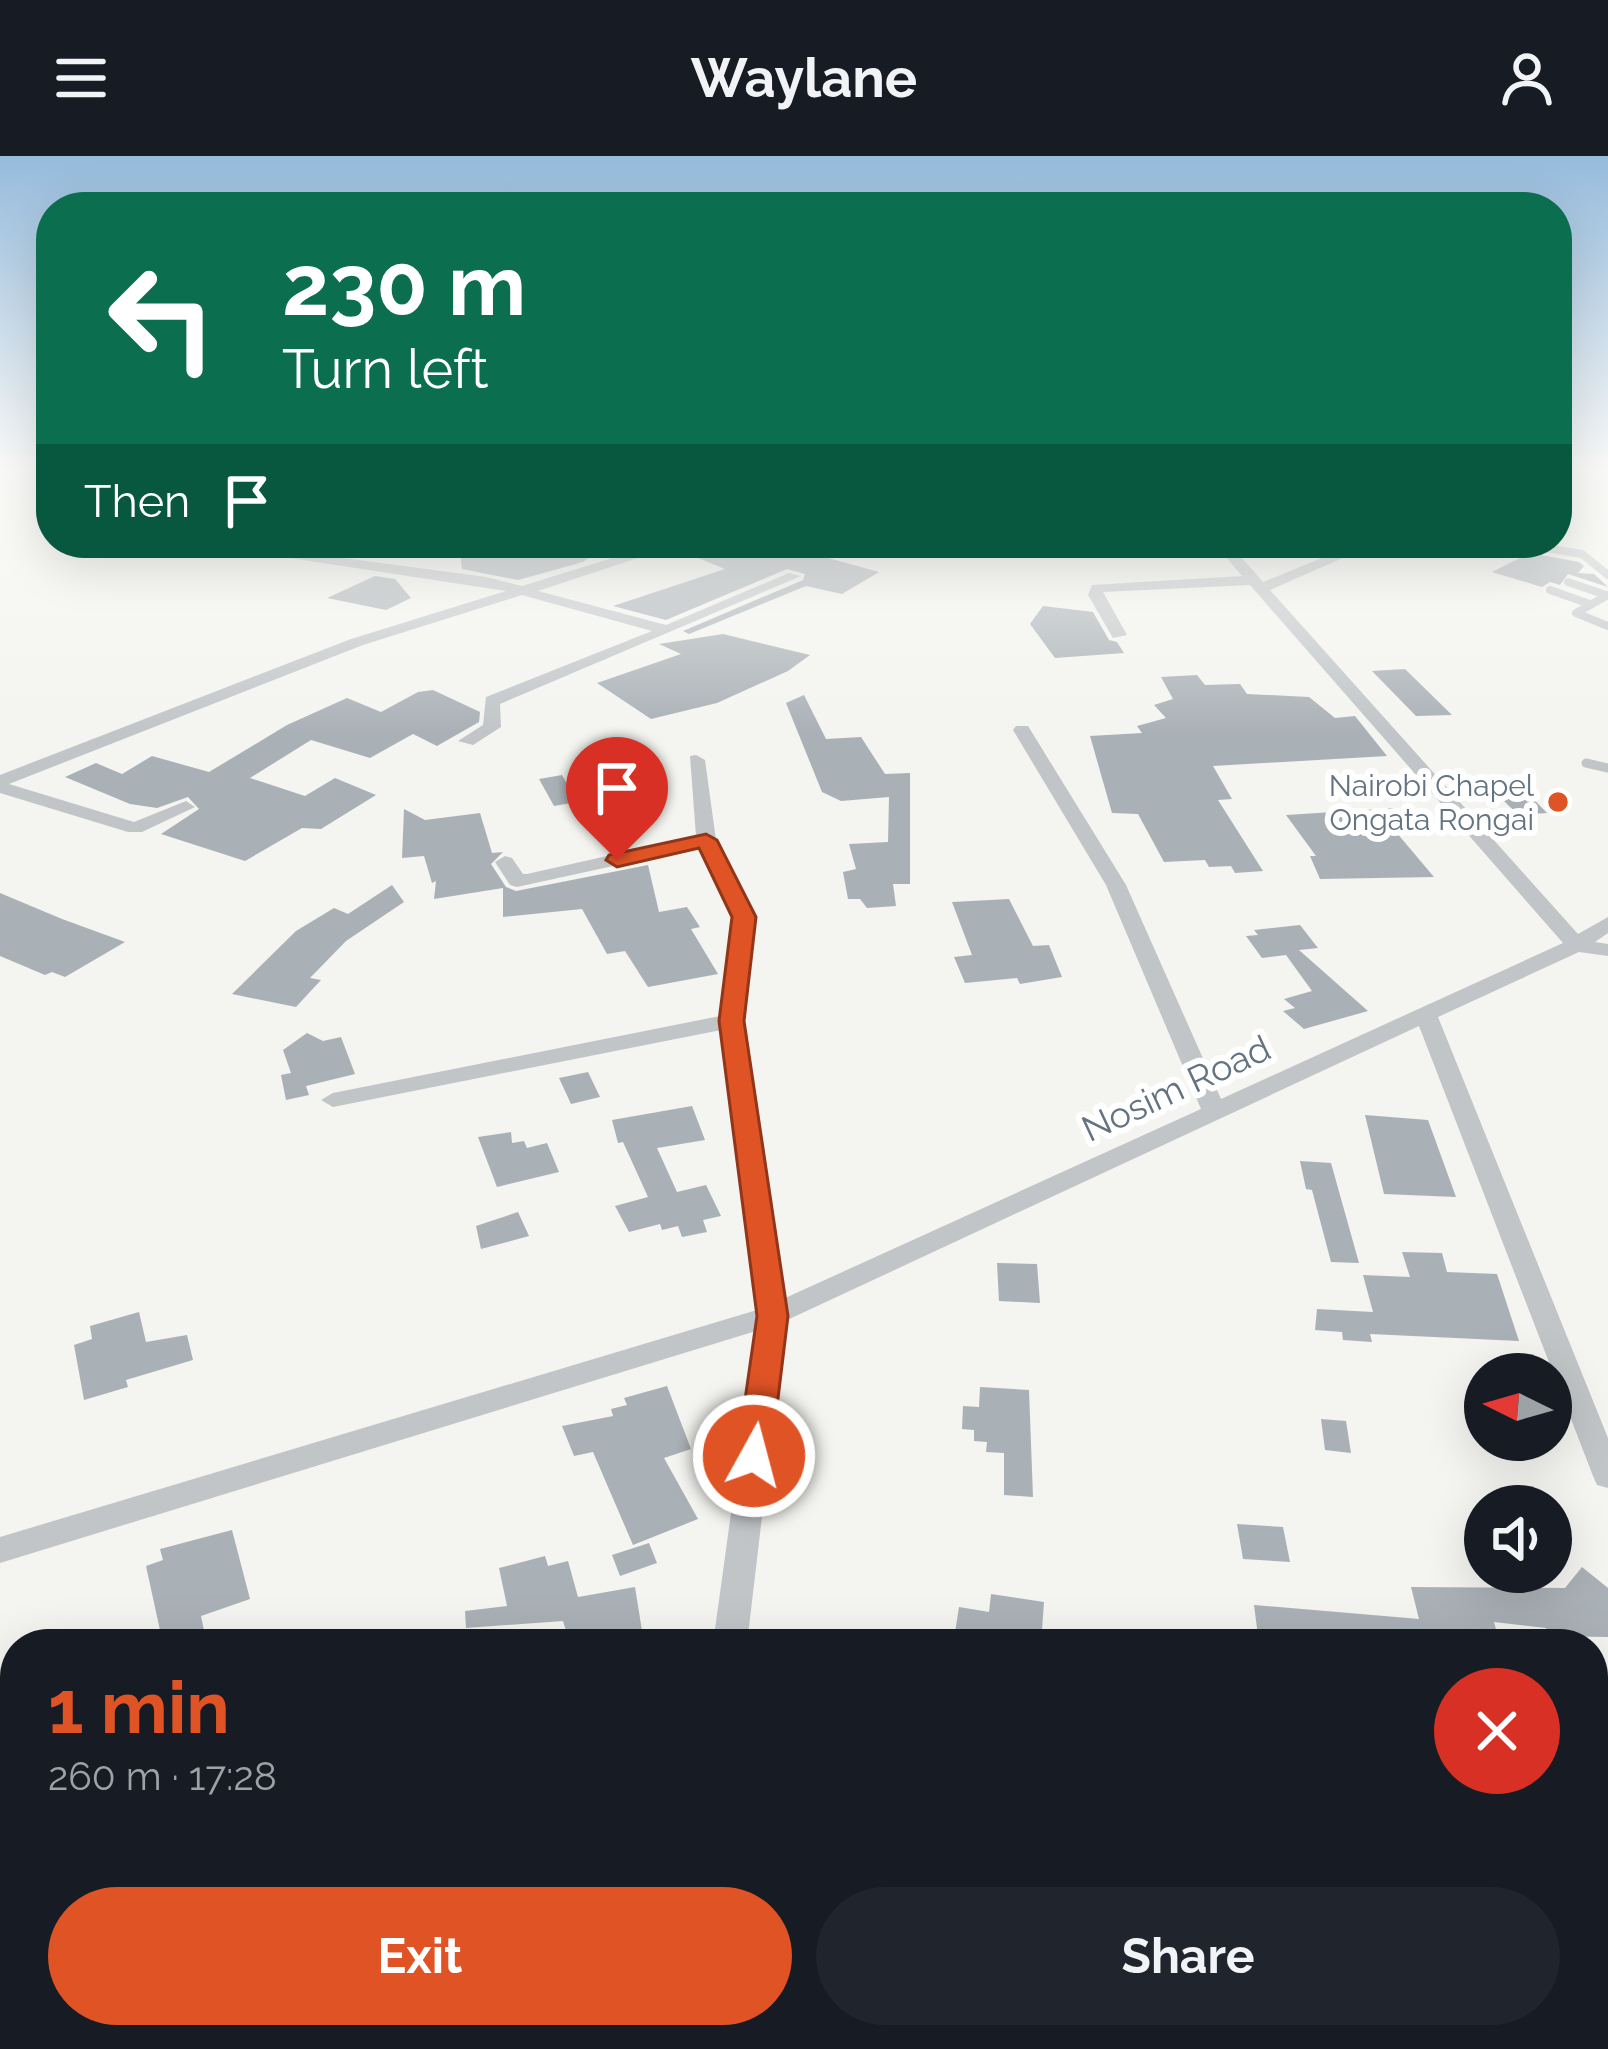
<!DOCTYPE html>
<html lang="en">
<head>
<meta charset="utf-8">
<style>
  :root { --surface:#171b24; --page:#20242c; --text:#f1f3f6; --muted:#9ea1a6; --accent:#df5325 }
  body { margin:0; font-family:Raleway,sans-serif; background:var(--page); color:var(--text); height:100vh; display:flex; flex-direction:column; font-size:45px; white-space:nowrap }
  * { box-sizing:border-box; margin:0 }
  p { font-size:39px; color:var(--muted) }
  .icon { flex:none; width:66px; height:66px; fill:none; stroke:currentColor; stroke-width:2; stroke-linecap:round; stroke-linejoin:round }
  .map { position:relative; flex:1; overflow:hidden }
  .panel { position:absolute; left:0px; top:1473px; width:1608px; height:420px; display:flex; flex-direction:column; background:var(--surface); border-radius:48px 48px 0 0; box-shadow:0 12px 48px #0002 }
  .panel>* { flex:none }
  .guide { position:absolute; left:36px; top:36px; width:1536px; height:366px; border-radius:48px; box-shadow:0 12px 48px #0002; background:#0b6e4f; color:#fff; overflow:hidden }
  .needle { width:78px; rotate:275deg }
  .tools { position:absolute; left:1464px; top:1197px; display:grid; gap:24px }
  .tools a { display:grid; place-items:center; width:108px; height:108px; border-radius:50%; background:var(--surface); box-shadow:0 12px 48px #0002; font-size:60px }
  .pin { position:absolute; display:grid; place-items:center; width:102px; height:102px; color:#fff; margin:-123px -51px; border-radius:50% 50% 50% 0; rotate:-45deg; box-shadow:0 0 12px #0007 }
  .pin .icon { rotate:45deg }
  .me { position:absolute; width:132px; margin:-66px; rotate:7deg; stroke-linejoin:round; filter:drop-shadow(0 0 9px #0008) }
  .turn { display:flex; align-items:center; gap:42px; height:252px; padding:0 48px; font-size:54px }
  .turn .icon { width:156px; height:156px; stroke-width:2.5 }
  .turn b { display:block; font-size:84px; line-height:102px }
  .then { display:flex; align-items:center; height:114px; padding:0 48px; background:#0003; gap:24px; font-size:45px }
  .round { display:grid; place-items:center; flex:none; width:126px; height:126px; border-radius:63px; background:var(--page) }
  .head { display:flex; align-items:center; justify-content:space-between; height:204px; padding:0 48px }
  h1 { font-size:72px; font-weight:700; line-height:90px; color:var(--accent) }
  .cta { display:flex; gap:24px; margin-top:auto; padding:24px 48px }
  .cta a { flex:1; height:138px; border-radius:72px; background:var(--accent); color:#fff; font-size:48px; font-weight:700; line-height:138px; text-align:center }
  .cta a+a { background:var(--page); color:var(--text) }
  header { display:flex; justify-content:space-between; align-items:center; height:156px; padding:0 48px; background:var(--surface); font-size:54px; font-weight:700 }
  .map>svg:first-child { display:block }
</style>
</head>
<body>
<header><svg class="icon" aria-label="menu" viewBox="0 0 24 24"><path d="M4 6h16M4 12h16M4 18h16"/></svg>Waylane<svg class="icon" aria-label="person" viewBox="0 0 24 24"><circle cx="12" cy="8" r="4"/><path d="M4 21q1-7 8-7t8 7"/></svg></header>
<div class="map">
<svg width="1608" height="1893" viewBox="0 0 1608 1893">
  <rect width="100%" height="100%" fill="#f4f4f0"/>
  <!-- building -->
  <path fill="#aab1b6" d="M459,387H608L583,406L518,424L462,413Z
    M687,387H774L879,416L842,438L806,430L689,478L683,475L803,424L805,418L787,413L666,464L613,450L725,413L678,394Z
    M1530,397L1579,406L1584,410L1578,417L1594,418L1608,431L1568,418L1560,429L1550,426L1542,431L1492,416Z
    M375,420L395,423L411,442L386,454L327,442Z
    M1043,450L1093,456L1109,484L1117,486L1124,497L1055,502L1030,468Z
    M723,478L810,499L788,515L717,547L651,563L597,527L681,498L659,488Z
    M1405,513L1452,559L1416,560L1372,515Z
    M1197,519L1205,529L1240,528L1247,538L1309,541L1335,562L1355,560L1387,600L1213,610L1232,643L1218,644L1263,715L1235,717L1231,710L1209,711L1205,704L1164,706L1138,658L1112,657L1090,580L1142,577L1137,570L1166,562L1154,549L1173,543L1161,521Z
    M433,534L480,556L479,566L437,590L413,578L370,602L311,584L250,622L305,640L335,622L376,639L321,673L302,672L245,705L161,678L199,653L188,641L157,652L130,648L65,621L96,607L122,618L152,600L209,616L287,569L347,542L381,556L418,536Z
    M804,539L826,583L861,581L885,618L910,617V728H893L896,750L867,752L860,743H848L843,716L856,713L849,688L888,686L889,641L841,645L822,636L786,547Z
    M562,619L577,646L554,650L539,623Z
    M1524,633L1547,657L1518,659L1494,635Z
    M1397,652L1416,672L1396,676L1434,721L1320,723L1310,700H1316L1286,659Z
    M404,653L425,664L480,657L492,697L503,696L491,708L506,731L516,735L648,709L659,756L687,751L700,771L691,773L718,818L648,831L625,795L607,798L582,753L503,761V732L434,743L436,725L432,727L424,700L402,702Z
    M392,729L404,746L346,785L310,822L321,824L296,851L232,838L296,775L334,752L348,758Z
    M0,737L62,763L125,786L65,821L52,816L45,819L0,800Z
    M1009,743L1033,790L1049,789L1062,821L1020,828L1017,822L965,827L954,801L972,799L952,746Z
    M1300,769L1318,792L1299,794L1368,855L1304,873L1283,855L1295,852L1284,843L1312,835L1286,799L1262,802L1246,780L1258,779L1254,774Z
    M307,877L323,885L341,881L355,918L306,930L309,939L286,944L281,919L291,917L283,894Z
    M588,916L600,941L571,948L559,922Z
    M692,950L705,984L657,992L677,1036L706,1029L721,1060L703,1064L707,1076L682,1081L678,1070L662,1074L660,1068L629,1076L615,1050L648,1041L623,986L618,987L612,964Z
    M1365,959L1428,964L1456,1041L1384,1038Z
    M511,976L512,987L524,985L527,992L547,987L559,1016L497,1031L478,981Z
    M1300,1005L1331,1007L1359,1107L1331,1106L1312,1034L1306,1033Z
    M518,1056L529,1080L481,1093L476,1070Z
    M1402,1096L1442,1097L1447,1116L1497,1118L1519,1185L1370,1178L1372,1186L1343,1184L1342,1176L1315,1174L1317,1153L1373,1156L1363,1119L1410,1121Z
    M997,1107L1037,1108L1040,1147L999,1145Z
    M139,1156L146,1186L187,1179L193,1204L126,1224L128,1231L84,1244L74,1189L92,1183L90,1170Z
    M667,1230L691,1293L664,1302L698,1363L633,1389L593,1296L574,1300L562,1270L613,1260L611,1253L627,1249L624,1242Z
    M980,1231L1029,1234L1033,1341L1004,1339V1297L986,1296L987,1286L974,1285V1274L962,1273L963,1250L979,1251Z
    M1321,1263L1346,1265L1351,1297L1325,1294Z
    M1237,1368L1283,1371L1290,1406L1243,1403Z
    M232,1374L250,1443L201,1460L206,1484L163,1488L146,1410L163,1404L160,1393Z
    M649,1387L657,1407L620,1420L612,1399Z
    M545,1400L548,1410L568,1405L578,1441L635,1431L643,1481L570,1488L563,1465L466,1472L465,1455L507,1450L499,1412Z
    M1582,1411L1608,1432V1481L1548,1480L1546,1472L1494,1466L1500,1488H1259L1254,1449L1419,1463L1411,1431L1565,1432Z
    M991,1438L1044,1446L1041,1488H964L954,1483L959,1451L989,1456Z"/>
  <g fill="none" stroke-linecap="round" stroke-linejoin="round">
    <!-- lane-far1 -->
    <path stroke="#c1c5c8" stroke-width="8" d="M1534,390L1582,398L1608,419
      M1568,426L1606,439
      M1550,434L1587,447
      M1608,439L1576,457L1608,470"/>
    <!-- lane -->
    <path stroke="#c1c5c8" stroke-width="9" d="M1586,607L1608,612"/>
    <!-- street -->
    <path fill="#c1c5c8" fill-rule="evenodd" d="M1557,312H1574L1557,321Z
      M232,387L486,421L522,430L661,387H683L538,435L666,469L789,417L801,420L500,548L501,571L473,589L458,585L483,569L486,541L652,475L522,439L363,489L9,628L134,666L186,645L195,651L142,676H128L0,637V619L351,483L506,435L237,394L232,393Z
      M1214,387H1229L1263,426L1358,387H1377L1270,434L1578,778L1608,761V777L1595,786L1608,788V800L1579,796L1438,861L1608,1282V1332L1597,1329L1593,1320L1419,870L785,1165L747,1488H713L756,1175L0,1407V1381L757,1154L721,874L333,951L321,944L333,937L720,860L734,761L700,691L517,731L510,729L495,706L505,700L512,702L523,718H527L696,680L690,600L696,599L705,604L716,684L754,761L742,865L783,1143L1201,953L1106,729L1013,574L1016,570H1028L1126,729L1221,943L1563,787L1250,429L1103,436L1127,479L1113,482L1088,439L1092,429L1242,420Z
      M1593,1656L1608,1657V1693L1593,1692Z
      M676,1878H716L715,1893H675Z"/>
  </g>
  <!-- sky -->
  <linearGradient id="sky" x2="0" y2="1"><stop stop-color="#95bbdc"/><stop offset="0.54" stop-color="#fafaf8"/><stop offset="1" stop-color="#fafaf8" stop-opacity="0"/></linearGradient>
  <rect width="1608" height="577" fill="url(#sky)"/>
  <!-- route -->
  <path fill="#df5325" stroke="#913618" stroke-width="3" d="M706,678L717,684L756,761L744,865L788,1160L771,1300L766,1310L754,1314L742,1310L737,1300L757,1160L719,865L732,761L699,692L617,711L606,704L609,699Z"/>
  <!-- markers -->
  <circle fill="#df5325" stroke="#fff" stroke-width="4.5" cx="1558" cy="646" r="12"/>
  <g text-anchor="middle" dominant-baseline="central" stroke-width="12" stroke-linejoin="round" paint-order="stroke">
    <!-- far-poi labels -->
    <g font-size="30" fill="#637381" stroke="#fff" text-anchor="end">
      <text x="1534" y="629">Nairobi Chapel<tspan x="1534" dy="34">Ongata Rongai</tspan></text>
    </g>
    <!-- street labels -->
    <g font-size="36" fill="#637381" stroke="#fff">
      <text transform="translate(1176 932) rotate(-25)">Nosim Road</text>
    </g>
  </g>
</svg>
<div class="tools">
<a><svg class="needle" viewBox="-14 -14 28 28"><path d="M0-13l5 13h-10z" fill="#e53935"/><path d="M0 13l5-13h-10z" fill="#9ea1a6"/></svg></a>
<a><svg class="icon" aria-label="sound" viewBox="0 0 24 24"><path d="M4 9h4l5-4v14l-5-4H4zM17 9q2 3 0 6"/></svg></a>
</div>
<div class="pin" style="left:617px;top:704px;background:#d93025"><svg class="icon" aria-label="arrive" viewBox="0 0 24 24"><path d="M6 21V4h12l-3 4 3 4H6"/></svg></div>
<svg class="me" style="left:754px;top:1300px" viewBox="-20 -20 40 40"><circle r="17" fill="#df5325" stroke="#fff" stroke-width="3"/><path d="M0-11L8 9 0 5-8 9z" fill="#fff"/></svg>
<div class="guide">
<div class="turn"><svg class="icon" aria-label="left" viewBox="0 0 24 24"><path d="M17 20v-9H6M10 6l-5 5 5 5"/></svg><div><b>230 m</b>Turn left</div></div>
<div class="then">Then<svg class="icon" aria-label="arrive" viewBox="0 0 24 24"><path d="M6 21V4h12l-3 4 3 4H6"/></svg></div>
</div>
<section class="panel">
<div class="head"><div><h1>1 min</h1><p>260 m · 17:28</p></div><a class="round" style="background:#d93025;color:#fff"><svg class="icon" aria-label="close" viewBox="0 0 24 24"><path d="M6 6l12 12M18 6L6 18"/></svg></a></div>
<div class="cta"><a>Exit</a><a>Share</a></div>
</section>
</div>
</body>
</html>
